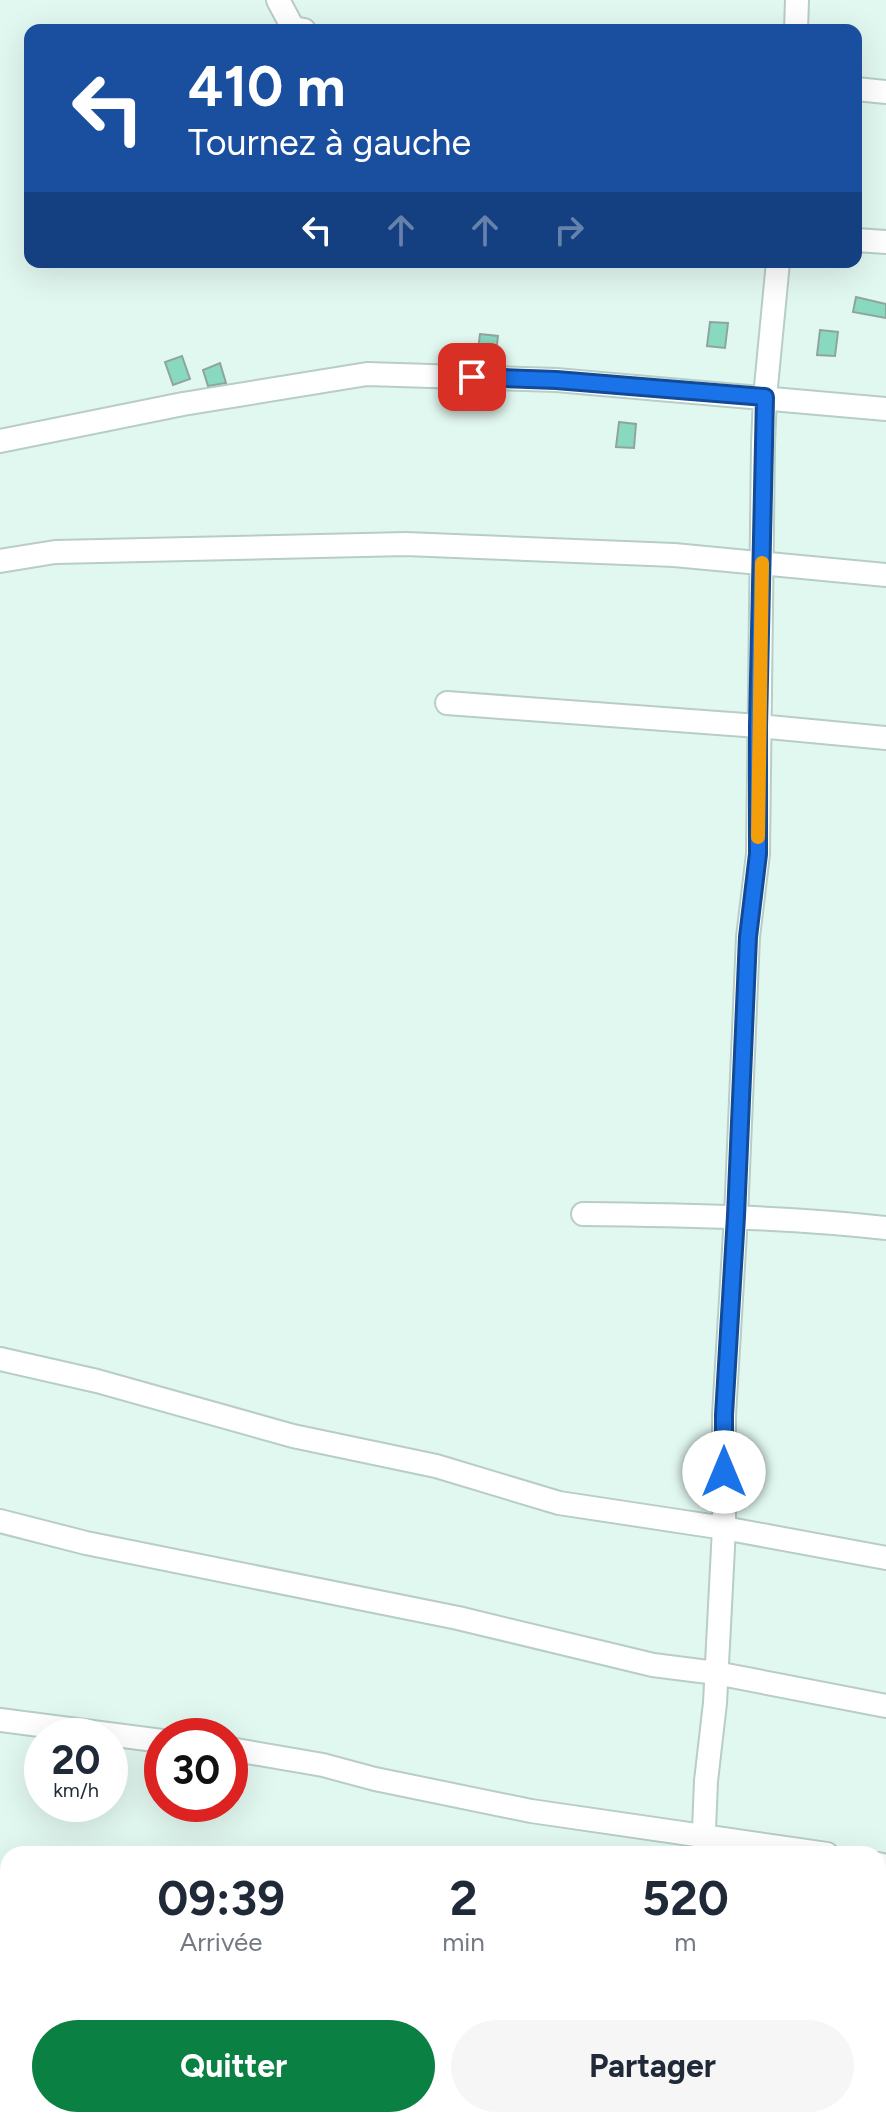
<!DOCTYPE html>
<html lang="fr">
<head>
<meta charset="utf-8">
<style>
  :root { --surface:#fff; --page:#f6f6f7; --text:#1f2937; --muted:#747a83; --accent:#0b8043 }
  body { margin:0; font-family:Figtree,sans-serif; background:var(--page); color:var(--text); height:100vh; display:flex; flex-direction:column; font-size:30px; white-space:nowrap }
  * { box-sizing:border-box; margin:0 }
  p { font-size:26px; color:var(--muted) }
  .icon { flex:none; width:44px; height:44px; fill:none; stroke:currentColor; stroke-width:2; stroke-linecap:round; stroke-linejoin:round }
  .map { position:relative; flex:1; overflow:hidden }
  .panel { position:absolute; left:0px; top:1846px; width:886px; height:282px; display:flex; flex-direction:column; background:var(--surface); border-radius:24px 24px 0 0; box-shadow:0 8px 32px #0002 }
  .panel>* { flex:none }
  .top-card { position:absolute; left:24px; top:24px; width:838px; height:244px; border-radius:16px; box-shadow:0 8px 32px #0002; background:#1a4fa0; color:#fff; overflow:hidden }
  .speed { position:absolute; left:24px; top:1718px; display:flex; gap:16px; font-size:40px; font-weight:700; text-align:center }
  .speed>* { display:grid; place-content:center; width:104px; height:104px; border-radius:50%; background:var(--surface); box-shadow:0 8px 32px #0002; line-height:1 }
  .speed small { font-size:20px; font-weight:400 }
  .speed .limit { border:12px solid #d22; background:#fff; color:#111 }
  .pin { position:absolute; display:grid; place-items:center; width:68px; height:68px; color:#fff; margin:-34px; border-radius:16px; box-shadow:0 4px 12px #0006 }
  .me { position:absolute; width:88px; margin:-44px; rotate:0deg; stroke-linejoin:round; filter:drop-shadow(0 0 6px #0008) }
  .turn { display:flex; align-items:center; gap:28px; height:168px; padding:0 32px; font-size:36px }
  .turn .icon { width:104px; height:104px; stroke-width:2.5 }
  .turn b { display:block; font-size:56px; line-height:68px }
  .lanes { display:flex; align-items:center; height:76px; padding:0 32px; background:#0003; justify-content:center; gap:40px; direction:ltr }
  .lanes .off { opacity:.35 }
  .eta { display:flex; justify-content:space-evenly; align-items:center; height:136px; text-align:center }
  .eta b { font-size:48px; font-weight:700; line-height:56px }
  .action { display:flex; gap:16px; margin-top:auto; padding:16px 32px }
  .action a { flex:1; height:92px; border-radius:48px; background:var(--accent); color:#fff; font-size:32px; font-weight:700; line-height:92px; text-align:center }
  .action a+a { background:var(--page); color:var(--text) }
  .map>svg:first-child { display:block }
</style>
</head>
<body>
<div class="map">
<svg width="886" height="2127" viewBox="0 0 886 2127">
  <rect width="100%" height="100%" fill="#e1f8f0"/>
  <!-- building -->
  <path fill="#88d9c0" stroke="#8fa49d" stroke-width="2" d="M856,297L886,304V318L853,312Z
    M710,322L728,323L725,348L707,346Z
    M820,330L838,332L835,356L817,355Z
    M480,334L498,336L495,360L477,358Z
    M182,356L190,379L173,385L165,362Z
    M220,363L226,383L208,386L203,370Z
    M619,422L636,424L634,448L616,447Z"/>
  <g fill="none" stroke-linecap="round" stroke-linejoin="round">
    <!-- minor casing -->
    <g stroke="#b7cdc5" stroke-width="26">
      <path id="minor" d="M278,0L293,28L304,30
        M796,30L797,0
        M856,89L886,92
        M856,240L886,242
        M0,441L183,404L367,374L556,380L886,409
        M0,561L55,552L406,544L674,555L886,575
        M447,703L758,726L886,738
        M583,1214C684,1215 785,1217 886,1228
        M0,1359L97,1381L293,1436L436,1466L559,1503L724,1528L886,1558
        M0,1521L86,1543L458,1618L653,1665L716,1673L886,1706
        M0,1720L162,1741
        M230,1749L323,1765L375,1779L531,1811L827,1854
        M703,1854L706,1781L715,1703L724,1528V1415L736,1216L748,937L758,854L763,445L765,397L778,262
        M878,1864L886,1866
        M878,2034L886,2036
        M101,2120L113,2127
        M559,2120L595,2127
        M688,2127V2120"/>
    </g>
    <!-- minor -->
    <use href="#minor" stroke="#fff" stroke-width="22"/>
  </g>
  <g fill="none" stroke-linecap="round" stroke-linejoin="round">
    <!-- route casing -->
    <g stroke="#114b97" stroke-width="20">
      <path id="route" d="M472,377L556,380L765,397L758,726V854L748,937L736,1216L724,1415V1472"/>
    </g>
    <!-- route -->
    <use href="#route" stroke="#1a73e8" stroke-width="14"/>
    <!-- slow -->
    <path stroke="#f59e0b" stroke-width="14" d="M758,837L762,563"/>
  </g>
</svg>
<div class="speed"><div>20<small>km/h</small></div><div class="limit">30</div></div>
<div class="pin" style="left:472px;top:377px;background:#d93025"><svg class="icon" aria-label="arrive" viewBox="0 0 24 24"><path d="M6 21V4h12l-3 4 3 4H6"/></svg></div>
<svg class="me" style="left:724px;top:1472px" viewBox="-20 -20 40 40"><circle r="19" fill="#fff"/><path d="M0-13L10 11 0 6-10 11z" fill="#1a73e8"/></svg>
<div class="top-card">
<div class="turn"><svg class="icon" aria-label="left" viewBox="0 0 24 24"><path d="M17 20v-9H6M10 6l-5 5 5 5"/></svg><div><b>410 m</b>Tournez à gauche</div></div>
<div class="lanes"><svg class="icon" aria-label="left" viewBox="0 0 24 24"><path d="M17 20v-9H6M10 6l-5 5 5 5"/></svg><svg class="icon off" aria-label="ahead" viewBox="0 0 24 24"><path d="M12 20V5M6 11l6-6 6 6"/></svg><svg class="icon off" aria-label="ahead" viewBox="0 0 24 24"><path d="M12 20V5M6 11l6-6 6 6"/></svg><svg class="icon off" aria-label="right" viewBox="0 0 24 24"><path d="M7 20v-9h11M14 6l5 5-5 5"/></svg></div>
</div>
<section class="panel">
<div class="eta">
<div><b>09:39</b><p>Arrivée</p></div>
<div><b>2</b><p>min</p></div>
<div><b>520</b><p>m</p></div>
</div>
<div class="action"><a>Quitter</a><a>Partager</a></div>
</section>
</div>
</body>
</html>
